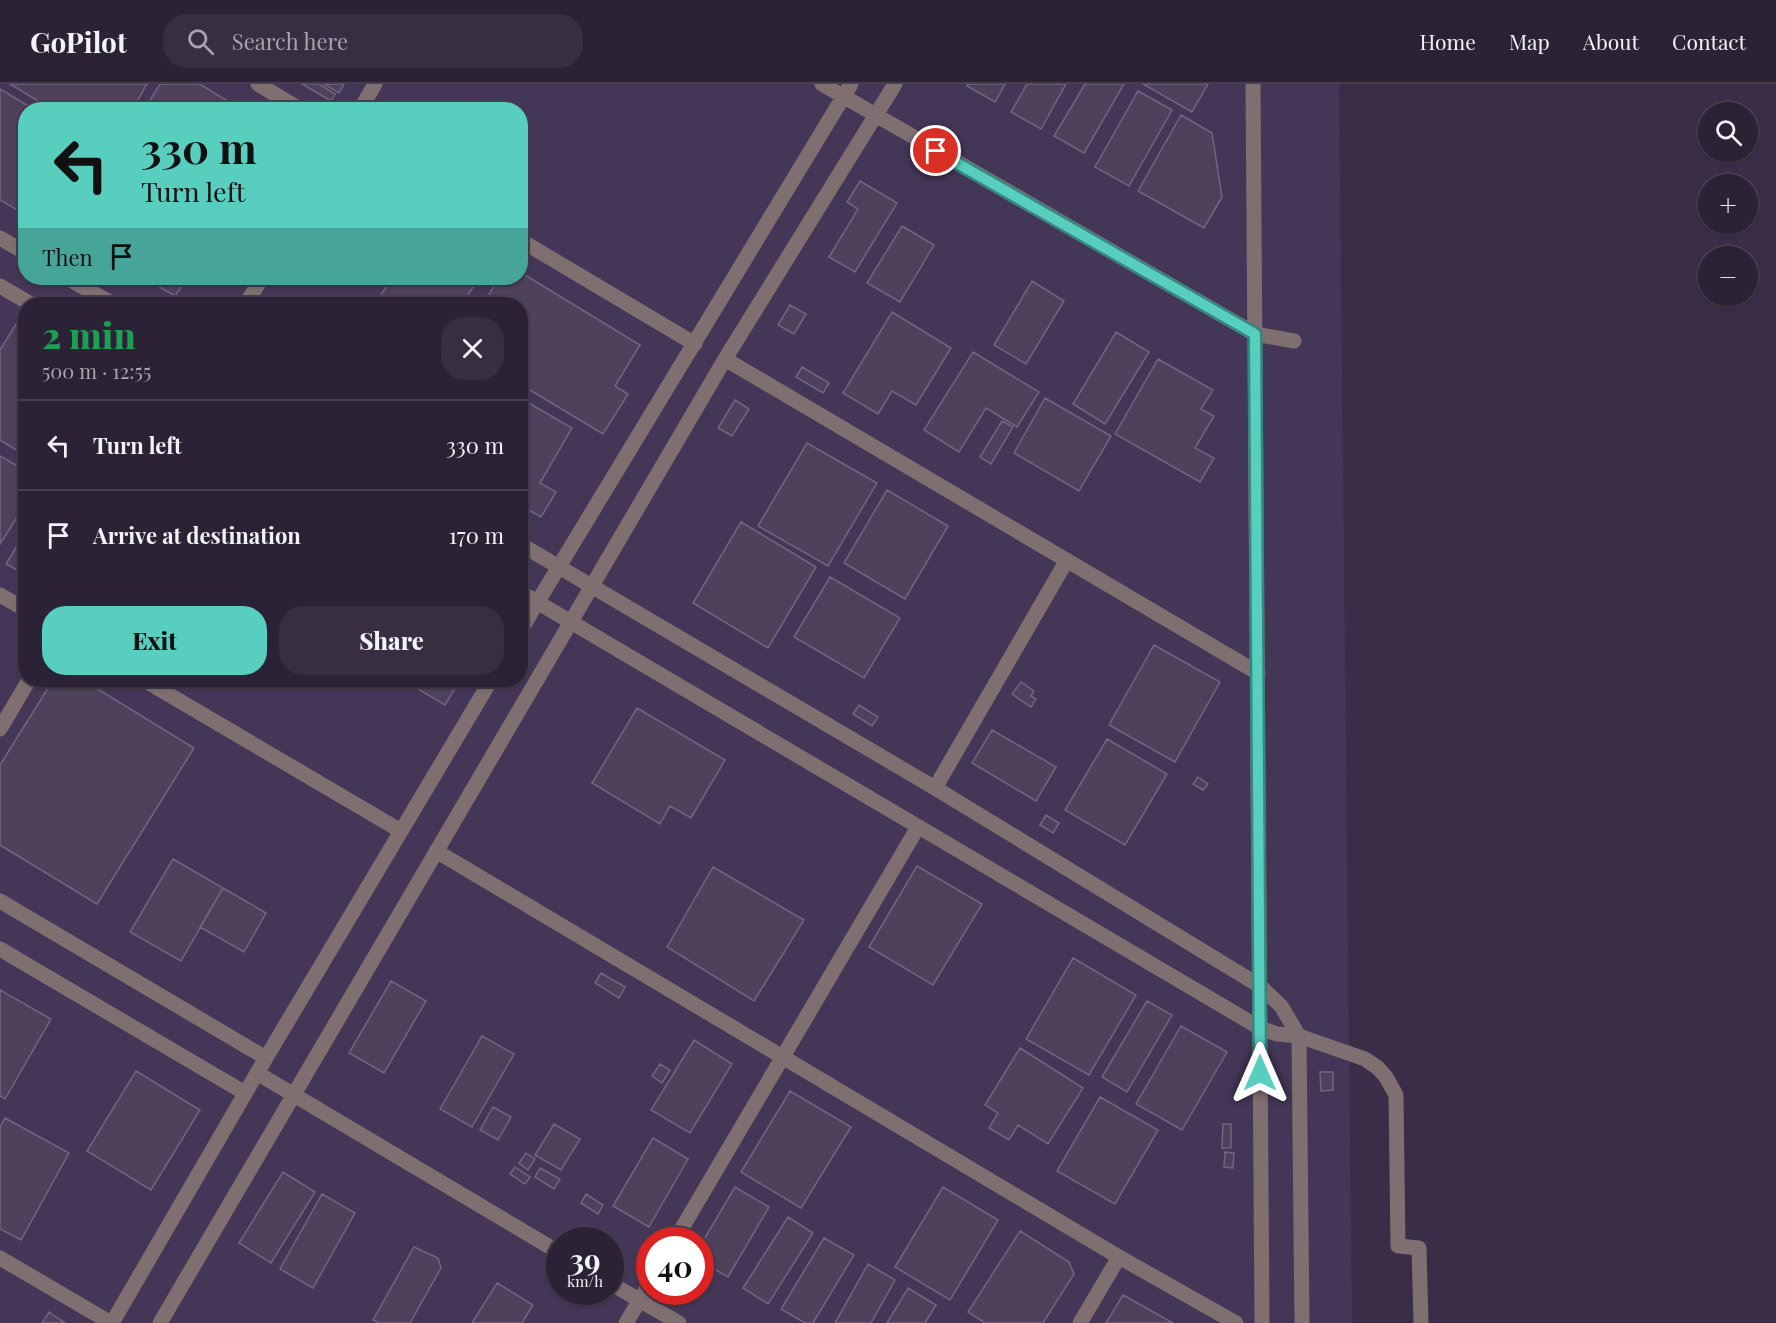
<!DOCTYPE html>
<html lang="en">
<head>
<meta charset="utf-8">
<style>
  :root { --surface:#2b2235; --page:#372f41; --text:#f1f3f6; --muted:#a6a4ad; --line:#473f50; --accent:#58cebf }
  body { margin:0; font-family:"Playfair Display",serif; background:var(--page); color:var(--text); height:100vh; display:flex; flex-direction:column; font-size:22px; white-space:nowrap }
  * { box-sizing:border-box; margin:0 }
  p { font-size:20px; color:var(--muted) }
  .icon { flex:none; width:33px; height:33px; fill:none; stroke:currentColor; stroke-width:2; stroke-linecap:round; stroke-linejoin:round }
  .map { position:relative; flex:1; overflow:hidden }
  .details { position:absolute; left:18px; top:213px; width:510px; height:390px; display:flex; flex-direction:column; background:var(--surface); border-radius:24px; box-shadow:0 2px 4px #0004,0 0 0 2px var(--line) }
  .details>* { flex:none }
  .guide { position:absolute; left:18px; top:18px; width:510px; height:183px; border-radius:24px; box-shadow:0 2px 4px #0004,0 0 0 2px var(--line); background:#58cebf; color:#111; overflow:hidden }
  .buttons { position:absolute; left:1698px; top:18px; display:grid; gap:12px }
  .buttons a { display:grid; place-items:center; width:60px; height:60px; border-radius:50%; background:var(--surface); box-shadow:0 2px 4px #0004,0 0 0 2px var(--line); font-size:30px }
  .speed { position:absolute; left:546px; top:1143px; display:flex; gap:12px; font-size:30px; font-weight:700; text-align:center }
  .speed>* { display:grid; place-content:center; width:78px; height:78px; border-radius:50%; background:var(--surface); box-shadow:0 2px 4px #0004,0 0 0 2px var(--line); line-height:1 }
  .speed small { font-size:15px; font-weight:400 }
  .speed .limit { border:9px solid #d22; background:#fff; color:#111 }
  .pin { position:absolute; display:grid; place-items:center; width:51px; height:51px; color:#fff; margin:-26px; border:3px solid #fff; border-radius:50%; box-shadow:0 2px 6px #0007 }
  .me { position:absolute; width:66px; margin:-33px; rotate:0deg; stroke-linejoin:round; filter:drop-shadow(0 0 4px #0008) }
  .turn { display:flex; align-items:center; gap:21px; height:126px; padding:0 24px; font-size:27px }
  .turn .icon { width:78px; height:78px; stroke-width:2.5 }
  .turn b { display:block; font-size:42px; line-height:51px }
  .then { display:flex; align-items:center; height:57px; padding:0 24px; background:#0003; gap:12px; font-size:22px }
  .round { display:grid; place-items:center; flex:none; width:63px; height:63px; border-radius:24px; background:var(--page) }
  .overview { display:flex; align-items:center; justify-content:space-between; height:102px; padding:0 24px }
  h1 { font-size:36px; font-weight:800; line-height:45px; color:#1e9e55 }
  .action { display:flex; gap:12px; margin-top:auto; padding:12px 24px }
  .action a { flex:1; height:69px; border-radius:24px; background:var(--accent); color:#111; font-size:24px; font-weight:800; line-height:69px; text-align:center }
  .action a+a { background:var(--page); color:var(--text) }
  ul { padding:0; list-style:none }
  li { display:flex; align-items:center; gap:18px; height:90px; padding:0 24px; border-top:2px solid var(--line) }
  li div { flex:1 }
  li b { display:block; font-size:22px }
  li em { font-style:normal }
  header { display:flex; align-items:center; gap:36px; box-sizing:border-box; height:84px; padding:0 30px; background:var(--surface); border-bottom:2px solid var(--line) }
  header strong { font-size:28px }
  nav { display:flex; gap:33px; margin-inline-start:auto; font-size:21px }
  .search { width:420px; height:54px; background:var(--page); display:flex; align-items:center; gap:15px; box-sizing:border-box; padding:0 21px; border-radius:24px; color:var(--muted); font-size:22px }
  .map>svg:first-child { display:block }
</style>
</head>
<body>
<header>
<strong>GoPilot</strong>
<div class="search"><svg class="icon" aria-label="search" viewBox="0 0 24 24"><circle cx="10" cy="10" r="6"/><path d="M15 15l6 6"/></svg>Search here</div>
<nav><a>Home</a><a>Map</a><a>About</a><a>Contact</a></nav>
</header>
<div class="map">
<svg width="1776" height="1239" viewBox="0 0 1776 1239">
  <rect width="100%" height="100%" fill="#392d47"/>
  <!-- built -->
  <path fill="#443656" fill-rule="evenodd" d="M0,0H1339L1352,1239H0ZM26,26H520V194H26ZM26,220H520V596H26ZM560,1156H610V1208H560ZM650,1156H700V1208H650Z"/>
  <!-- building -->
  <path fill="#4f415b" stroke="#736480" stroke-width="1.5" d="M10,0H147L132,26H53Z
    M160,0H200L242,26H144Z
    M302,0H319L335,10L331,17Z
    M324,0H344L339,9Z
    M968,0H1005L995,18L967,2Z
    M1027,0H1066L1041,45L1011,28Z
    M1085,0H1124L1084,69L1054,52Z
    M1143,0H1208L1192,28Z
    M0,5L35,26H26V131L0,116Z
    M1138,7L1172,26L1129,102L1095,83Z
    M1181,31L1212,49L1222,113L1204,144L1138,107Z
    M860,97L897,119L855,188L829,173L858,125L847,118Z
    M902,142L934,161L900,218L867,199Z
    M520,188L640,261L615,302L628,310L603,350L520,300V220H483L499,194H520Z
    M144,194H187L175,212Z
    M392,194H479L462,220H396L381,211Z
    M1032,197L1064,217L1026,280L994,261Z
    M790,221L806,230L794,250L778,241Z
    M892,228L951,264L916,321L892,307L878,330L843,309Z
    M16,240L26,246V372L0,356V266Z
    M1116,248L1149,268L1105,340L1073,320Z
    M973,268L1039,308L1017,343L986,324L959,368L924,346Z
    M1158,275L1213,306L1201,325L1214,332L1195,364L1214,374L1200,398L1115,350Z
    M802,283L829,299L823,309L796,293Z
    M520,314L572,344L540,399L556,408L541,433L520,421Z
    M1045,314L1111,352L1079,407L1014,369Z
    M735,316L749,325L732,352L718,344Z
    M1002,337L1013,343L991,380L980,373Z
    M807,359L877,399L828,482L758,442Z
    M0,372L26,387V419L0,460Z
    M887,406L948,442L905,515L844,479Z
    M741,438L816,483L768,564L693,519Z
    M26,447V491L6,480Z
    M830,493L900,534L864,594L794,553Z
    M1154,561L1220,598L1175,678L1109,641Z
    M53,596H83L194,664L97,820L0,761V681Z
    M403,596H460L445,621Z
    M1021,598L1034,607L1031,612L1036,615L1031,623L1012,610Z
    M859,621L878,633L872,642L853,630Z
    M637,624L725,676L691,734L670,722L660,740L592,699Z
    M992,646L1056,683L1036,717L972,679Z
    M1107,655L1167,690L1125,761L1065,726Z
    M1198,693L1208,700L1203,706L1193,700Z
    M1046,731L1059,739L1053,749L1040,741Z
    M173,775L223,804L181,877L130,848Z
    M917,782L982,820L933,901L869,863Z
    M713,783L804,836L754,917L667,863Z
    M223,804L266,829L244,868L200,843Z
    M1073,874L1136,911L1089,991L1026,955Z
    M601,889L625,903L619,914L595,899Z
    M391,897L426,917L384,989L349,969Z
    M0,906L51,935L5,1015L0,1012Z
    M1147,917L1172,931L1127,1008L1102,993Z
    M1181,942L1227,968L1182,1046L1136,1020Z
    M482,952L514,970L472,1043L440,1025Z
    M694,956L732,980L690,1049L651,1026Z
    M1020,964L1083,1004L1048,1060L1018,1041L1009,1056L989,1044L998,1029L985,1021Z
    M660,980L670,986L662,999L652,992Z
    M136,987L200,1026L151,1106L87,1067Z
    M1320,988H1333V1006L1321,1007Z
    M790,1007L851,1043L801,1124L741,1088Z
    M1100,1013L1158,1046L1115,1120L1057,1087Z
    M493,1023L511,1033L498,1056L480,1046Z
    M5,1034L69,1069L21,1156L0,1145V1043Z
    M554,1040L580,1055L561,1086L535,1071Z
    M1223,1040H1231V1064H1222Z
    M653,1054L688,1075L649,1143L613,1122Z
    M1225,1068L1234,1069L1233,1084L1224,1083Z
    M526,1069L535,1075L528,1086L519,1079Z
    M515,1083L530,1093L525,1100L510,1090Z
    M540,1084L560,1095L554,1105L535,1093Z
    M283,1088L315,1108L271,1179L239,1159Z
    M735,1103L769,1123L728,1193L700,1177V1162Z
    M943,1103L998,1136L950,1216L895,1183Z
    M322,1110L355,1129L313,1204L280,1185Z
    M586,1110L603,1121L598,1130L581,1119Z
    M788,1133L813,1149L768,1220L743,1204Z
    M1020,1147L1069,1178L1074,1190L1043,1239H985L968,1228Z
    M824,1154L854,1171L813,1239H805L781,1225Z
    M414,1163L438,1174L441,1184L410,1239H379L373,1236Z
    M868,1180L895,1196L871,1239H835Z
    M497,1199L533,1221L522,1239H472Z
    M908,1204L936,1221L925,1239H887Z
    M1123,1211L1173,1239H1106Z
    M49,1228L65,1239H42Z"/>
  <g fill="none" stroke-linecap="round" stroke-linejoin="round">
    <!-- minor -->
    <path stroke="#806f71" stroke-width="15" d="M258,0L301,26
      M822,0L1255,250L1294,257
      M1253,0L1262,1239
      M360,26L375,0
      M0,154L26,169
      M520,156L695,260
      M67,194L113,220
      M0,202L31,220
      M246,220L262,194
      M725,275L1258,589
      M520,460L935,704L1260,902L1281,922L1299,952L1302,1239
      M520,508L1260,944L1277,950L1299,952L1365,975L1378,984L1386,993L1396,1011L1398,1162L1419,1164L1421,1239
      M0,511L26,526
      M520,547L851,0
      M144,596L401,747
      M0,645L29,596
      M935,704L1067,476
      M436,767L1119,1173L1236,1239
      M0,817L266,974
      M0,865L245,1009
      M257,989L560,1169
      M675,1156L918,743
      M0,1174L111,1239
      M610,1199L679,1239
      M112,1239L257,989L491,596
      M160,1239L725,275L895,0
      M626,1239L650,1199
      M1080,1239L1119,1173"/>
  </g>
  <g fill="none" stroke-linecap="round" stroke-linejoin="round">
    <!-- route casing -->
    <g stroke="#39867c" stroke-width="15">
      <path id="route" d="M936,67L1255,250L1260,989"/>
    </g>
    <!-- route -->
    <use href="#route" stroke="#58cebf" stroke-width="10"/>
  </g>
</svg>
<div class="buttons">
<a><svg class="icon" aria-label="search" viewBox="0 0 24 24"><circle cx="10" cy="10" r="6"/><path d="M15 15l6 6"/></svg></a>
<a>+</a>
<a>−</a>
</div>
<div class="speed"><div>39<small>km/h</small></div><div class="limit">40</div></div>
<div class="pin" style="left:936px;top:67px;background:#d93025"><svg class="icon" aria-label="arrive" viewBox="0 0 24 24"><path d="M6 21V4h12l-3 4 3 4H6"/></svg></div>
<svg class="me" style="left:1260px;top:989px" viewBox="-20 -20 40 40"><path d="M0-17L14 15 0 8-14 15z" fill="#58cebf" stroke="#fff" stroke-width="4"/></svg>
<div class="guide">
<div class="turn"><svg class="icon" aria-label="left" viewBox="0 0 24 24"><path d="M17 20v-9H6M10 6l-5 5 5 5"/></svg><div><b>330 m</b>Turn left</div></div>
<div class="then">Then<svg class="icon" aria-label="arrive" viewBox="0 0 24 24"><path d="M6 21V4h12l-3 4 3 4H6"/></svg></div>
</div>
<section class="details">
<div class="overview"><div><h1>2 min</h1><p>500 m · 12:55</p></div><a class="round"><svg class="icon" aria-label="close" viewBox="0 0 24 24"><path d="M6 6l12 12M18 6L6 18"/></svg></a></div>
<ul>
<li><svg class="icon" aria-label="left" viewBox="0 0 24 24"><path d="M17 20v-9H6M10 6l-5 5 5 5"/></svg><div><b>Turn left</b></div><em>330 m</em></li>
<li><svg class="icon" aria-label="arrive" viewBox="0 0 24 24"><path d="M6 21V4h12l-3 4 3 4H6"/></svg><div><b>Arrive at destination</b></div><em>170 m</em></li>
</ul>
<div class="action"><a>Exit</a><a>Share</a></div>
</section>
</div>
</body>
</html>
